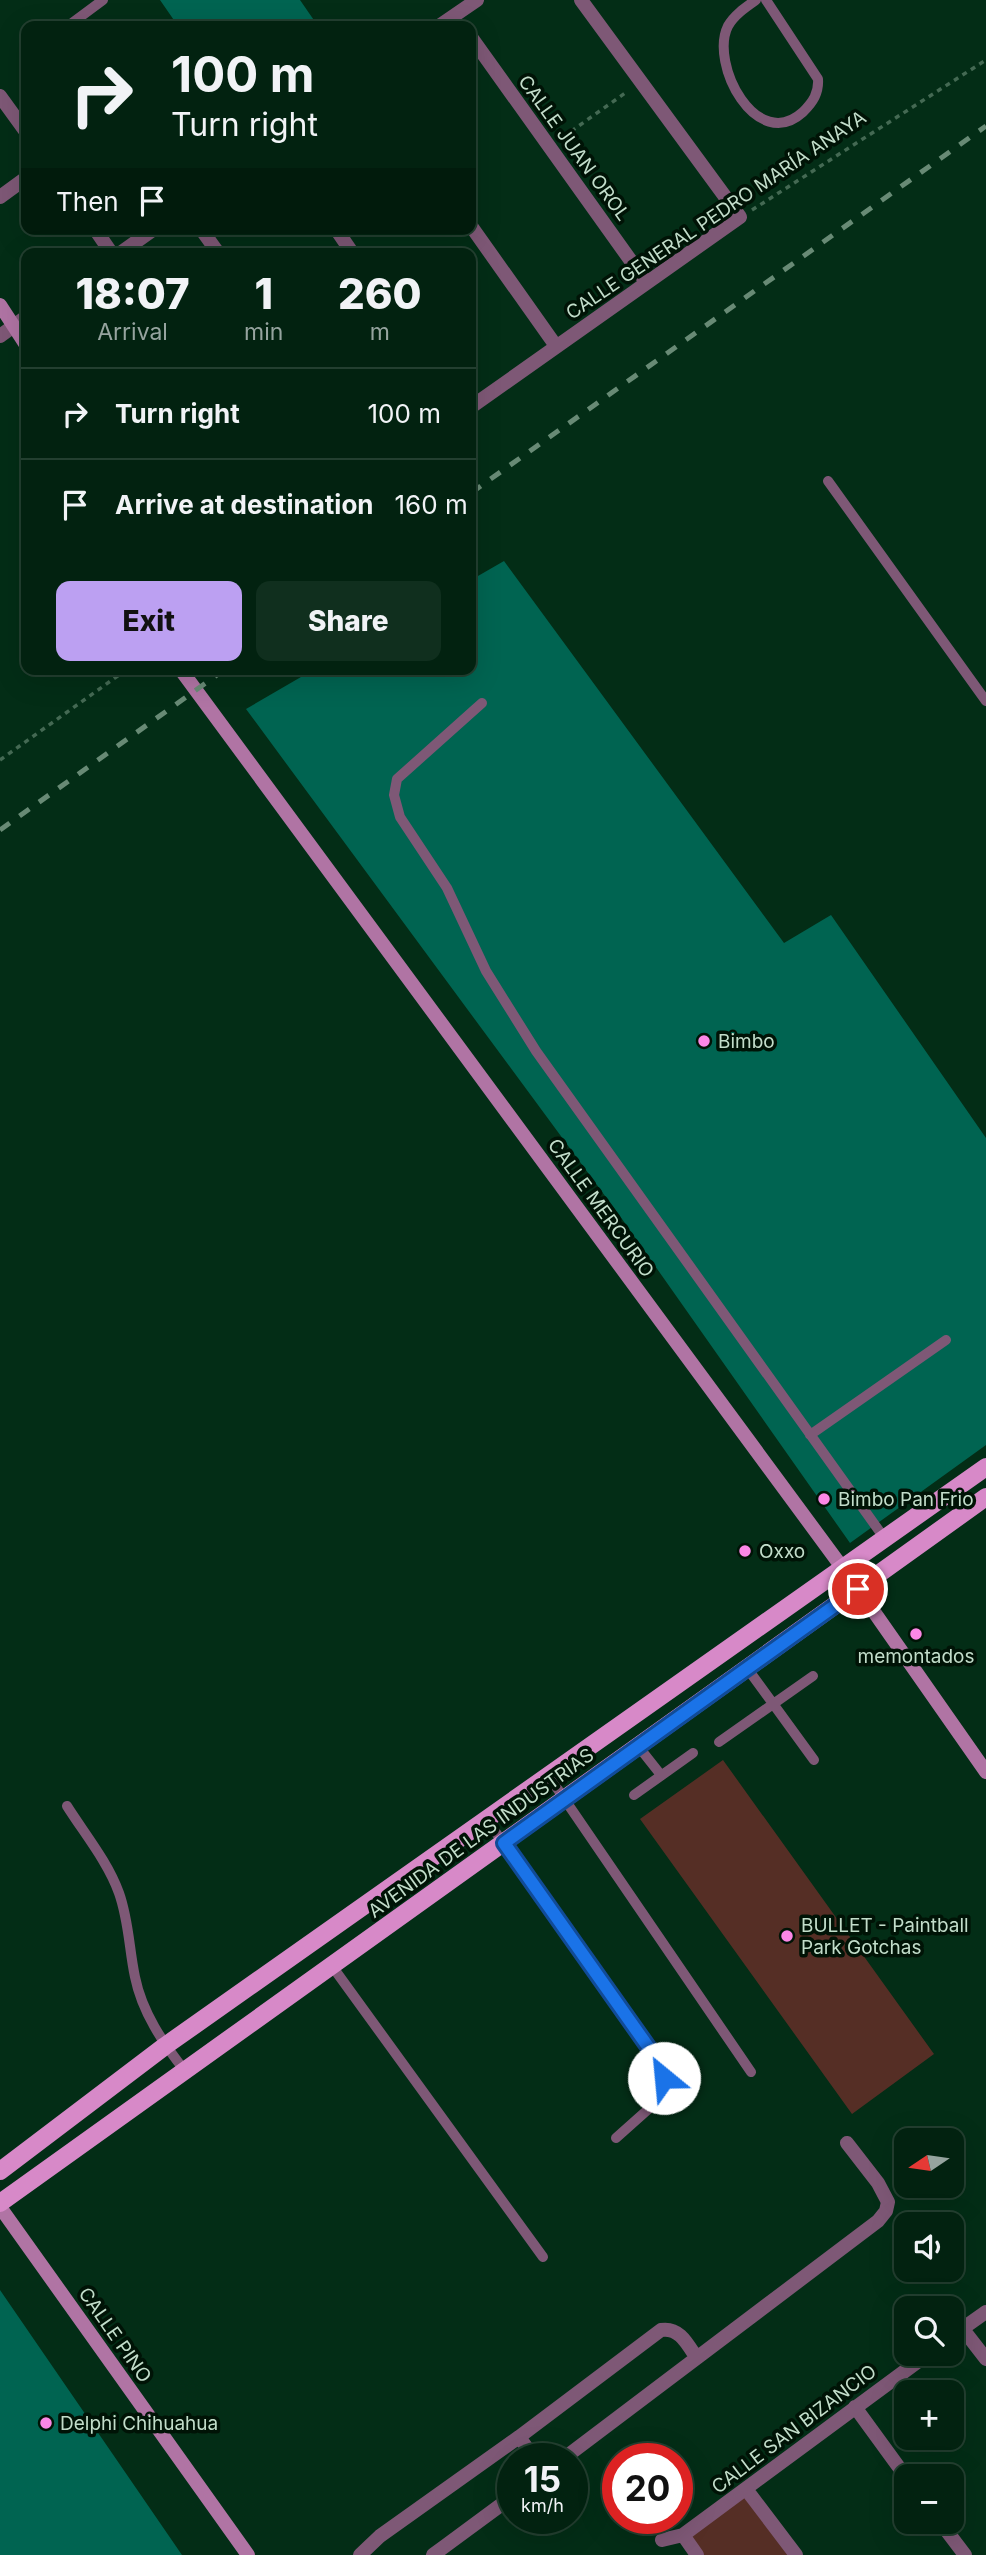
<!DOCTYPE html>
<html lang="en">
<head>
<meta charset="utf-8">
<style>
  :root { --surface:#022210; --page:#102f1e; --text:#f1f3f6; --muted:#96a49f; --line:#233f30; --accent:#bca0f2 }
  body { margin:0; font-family:Inter,sans-serif; background:var(--page); color:var(--text); height:100vh; display:flex; flex-direction:column; font-size:26px; white-space:nowrap }
  * { box-sizing:border-box; margin:0 }
  p { font-size:23px; color:var(--muted) }
  .icon { flex:none; width:38px; height:38px; fill:none; stroke:currentColor; stroke-width:2; stroke-linecap:round; stroke-linejoin:round }
  .map { position:relative; flex:1; overflow:hidden }
  .side { position:absolute; left:21px; top:248px; width:455px; height:427px; display:flex; flex-direction:column; background:var(--surface); border-radius:14px; box-shadow:0 7px 28px #0002,0 0 0 2px var(--line) }
  .side>* { flex:none }
  .guide { position:absolute; left:21px; top:21px; width:455px; height:214px; border-radius:14px; box-shadow:0 7px 28px #0002,0 0 0 2px var(--line); background:#022210; color:var(--text); overflow:hidden }
  .needle { width:46px; rotate:257deg }
  .fabs { position:absolute; left:894px; top:2128px; display:grid; gap:14px }
  .fabs a { display:grid; place-items:center; width:70px; height:70px; border-radius:14px; background:var(--surface); box-shadow:0 7px 28px #0002,0 0 0 2px var(--line); font-size:35px }
  .speed { position:absolute; left:497px; top:2443px; display:flex; gap:14px; font-size:35px; font-weight:700; text-align:center }
  .speed>* { display:grid; place-content:center; width:91px; height:91px; border-radius:50%; background:var(--surface); box-shadow:0 7px 28px #0002,0 0 0 2px var(--line); line-height:1 }
  .speed small { font-size:18px; font-weight:400 }
  .speed .limit { border:10px solid #d22; background:#fff; color:#111 }
  .pin { position:absolute; display:grid; place-items:center; width:60px; height:60px; color:#fff; margin:-30px; border:4px solid #fff; border-radius:50%; box-shadow:0 2px 7px #0007 }
  .me { position:absolute; width:77px; margin:-38px; rotate:332deg; stroke-linejoin:round; filter:drop-shadow(0 0 5px #0008) }
  .turn { display:flex; align-items:center; gap:24px; height:147px; padding:0 35px; font-size:32px }
  .turn .icon { width:91px; height:91px; stroke-width:2.5 }
  .turn b { display:block; font-size:49px; line-height:60px }
  .then { display:flex; align-items:center; height:66px; padding:0 35px; background:#0003; gap:14px; font-size:26px }
  .eta { display:flex; justify-content:space-evenly; align-items:center; height:119px; text-align:center }
  .eta b { font-size:42px; font-weight:800; line-height:49px }
  .primary-button { display:flex; gap:14px; margin-top:auto; padding:14px 35px }
  .primary-button a { flex:1; height:80px; border-radius:14px; background:var(--accent); color:#111; font-size:28px; font-weight:800; line-height:80px; text-align:center }
  .primary-button a+a { background:var(--page); color:var(--text) }
  ul { padding:0; list-style:none }
  li { display:flex; align-items:center; gap:21px; height:91px; padding:0 35px; border-top:2px solid var(--line) }
  li div { flex:1 }
  li b { display:block; font-size:26px }
  li em { font-style:normal }
  .map>svg:first-child { display:block }
</style>
</head>
<body>
<div class="map">
<svg width="986" height="2555" viewBox="0 0 986 2555">
  <rect width="100%" height="100%" fill="#032d16"/>
  <!-- green -->
  <path fill="#552e25" d="M723,1760L934,2054L852,2114L640,1819Z
    M746,2489L796,2555H697L683,2535Z"/>
  <!-- building -->
  <path fill="#006451" d="M160,0H300L318,26H178Z
    M504,561L784,943L831,915L986,1138V1445L850,1543L622,1219L246,709L313,670H471V580Z
    M0,2290L182,2555H0Z"/>
  <g fill="none" stroke-linecap="round" stroke-linejoin="round">
    <!-- path -->
    <path stroke="#446953" stroke-width="3.5" stroke-dasharray="5 5" stroke-linecap="butt" d="M563,137L628,91
      M752,210L986,60
      M0,760L126,670"/>
    <!-- lane -->
    <path stroke="#7e5876" stroke-width="10" d="M756,0C746,7 734,15 728,26C709,64 757,154 803,112C813,102 819,93 818,79L766,0
      M68,26L103,0
      M828,481L986,701
      M482,703L397,779L394,795L400,817L447,888L486,971L536,1051L885,1539
      M810,1435L946,1340
      M747,1668L814,1760
      M719,1742L813,1676
      M638,1746L661,1775
      M548,1775L751,2072
      M634,1795L693,1753
      M67,1806C84,1833 108,1862 119,1893C129,1921 129,1949 135,1977C142,2012 163,2043 185,2071
      M487,1820L661,2067L664,2078L662,2097L616,2138
      M332,1966L543,2257"/>
    <!-- street -->
    <path stroke="#7e5876" stroke-width="14" d="M439,26L477,0
      M471,37L646,282
      M0,96L26,132
      M0,197L26,178
      M471,226L556,346
      M95,229L112,254
      M201,229L219,254
      M336,229L353,254
      M119,254L154,229
      M0,336L26,317
      M471,407L740,217L581,0
      M962,2328L986,2359
      M952,2336L986,2312
      M855,2407L906,2477
      M519,2437L535,2459
      M563,2459L878,2221L886,2211L888,2202L878,2183L847,2143
      M746,2489L796,2555
      M940,2522L965,2555
      M683,2535L697,2555
      M662,2540L683,2535L928,2354
      M360,2555L380,2536L519,2437L661,2330C679,2327 687,2343 696,2357
      M433,2555L513,2496"/>
    <!-- secondary -->
    <path stroke="#b074a4" stroke-width="14" d="M0,305L26,345
      M181,670L858,1589L986,1772
      M0,2207L248,2555"/>
    <!-- primary -->
    <path stroke="#d789c8" stroke-width="18" d="M0,2171L165,2046L986,1467
      M0,2203L986,1497"/>
    <!-- rail -->
    <path stroke="#688a75" stroke-width="5" stroke-dasharray="12 12" stroke-linecap="butt" d="M471,493L986,126
      M0,830L224,670"/>
  </g>
  <g fill="none" stroke-linecap="round" stroke-linejoin="round">
    <!-- route casing -->
    <g stroke="#114b97" stroke-width="18">
      <path id="route" d="M664,2078L656,2058L504,1843L858,1589"/>
    </g>
    <!-- route -->
    <use href="#route" stroke="#1a73e8" stroke-width="12"/>
  </g>
  <!-- markers -->
  <g fill="#fb87e6" stroke="#001306" stroke-width="2.5">
    <circle cx="704" cy="1041" r="7"/>
    <circle cx="824" cy="1499" r="7"/>
    <circle cx="745" cy="1551" r="7"/>
    <circle cx="916" cy="1634" r="7"/>
    <circle cx="787" cy="1936" r="7"/>
    <circle cx="46" cy="2423" r="7"/>
  </g>
  <g text-anchor="middle" dominant-baseline="central" stroke-width="7" stroke-linejoin="round" paint-order="stroke">
    <!-- street labels -->
    <g font-size="19" fill="#c2ddca" stroke="#001306">
      <text transform="translate(574 148) rotate(54)">CALLE JUAN OROL</text>
      <text transform="translate(716 215) rotate(-34)">CALLE GENERAL PEDRO MARÍA ANAYA</text>
      <text transform="translate(601 1208) rotate(54)">CALLE MERCURIO</text>
      <text transform="translate(481 1833) rotate(-36)">AVENIDA DE LAS INDUSTRIAS</text>
      <text transform="translate(115 2335) rotate(55)">CALLE PINO</text>
      <text transform="translate(794 2429) rotate(-37)">CALLE SAN BIZANCIO</text>
    </g>
    <!-- poi labels -->
    <g font-size="19" fill="#c2ddca" stroke="#001306" text-anchor="start">
      <text x="718" y="1041">Bimbo</text>
      <text x="838" y="1499">Bimbo Pan Frio</text>
      <text x="759" y="1551">Oxxo</text>
      <text x="916" y="1656" text-anchor="middle">memontados</text>
      <text x="801" y="1925">BULLET - Paintball<tspan x="801" dy="22">Park Gotchas</tspan></text>
      <text x="60" y="2423">Delphi Chihuahua</text>
    </g>
  </g>
</svg>
<div class="fabs">
<a><svg class="needle" viewBox="-14 -14 28 28"><path d="M0-13l5 13h-10z" fill="#e53935"/><path d="M0 13l5-13h-10z" fill="#96a49f"/></svg></a>
<a><svg class="icon" aria-label="sound" viewBox="0 0 24 24"><path d="M4 9h4l5-4v14l-5-4H4zM17 9q2 3 0 6"/></svg></a>
<a><svg class="icon" aria-label="search" viewBox="0 0 24 24"><circle cx="10" cy="10" r="6"/><path d="M15 15l6 6"/></svg></a>
<a>+</a>
<a>−</a>
</div>
<div class="speed"><div>15<small>km/h</small></div><div class="limit">20</div></div>
<div class="pin" style="left:858px;top:1589px;background:#d93025"><svg class="icon" aria-label="arrive" viewBox="0 0 24 24"><path d="M6 21V4h12l-3 4 3 4H6"/></svg></div>
<svg class="me" style="left:664px;top:2078px" viewBox="-20 -20 40 40"><circle r="19" fill="#fff"/><path d="M0-13L10 11 0 6-10 11z" fill="#1a73e8"/></svg>
<div class="guide">
<div class="turn"><svg class="icon" aria-label="right" viewBox="0 0 24 24"><path d="M7 20v-9h11M14 6l5 5-5 5"/></svg><div><b>100 m</b>Turn right</div></div>
<div class="then">Then<svg class="icon" aria-label="arrive" viewBox="0 0 24 24"><path d="M6 21V4h12l-3 4 3 4H6"/></svg></div>
</div>
<section class="side">
<div class="eta">
<div><b>18:07</b><p>Arrival</p></div>
<div><b>1</b><p>min</p></div>
<div><b>260</b><p>m</p></div>
</div>
<ul>
<li><svg class="icon" aria-label="right" viewBox="0 0 24 24"><path d="M7 20v-9h11M14 6l5 5-5 5"/></svg><div><b>Turn right</b></div><em>100 m</em></li>
<li><svg class="icon" aria-label="arrive" viewBox="0 0 24 24"><path d="M6 21V4h12l-3 4 3 4H6"/></svg><div><b>Arrive at destination</b></div><em>160 m</em></li>
</ul>
<div class="primary-button"><a>Exit</a><a>Share</a></div>
</section>
</div>
</body>
</html>
